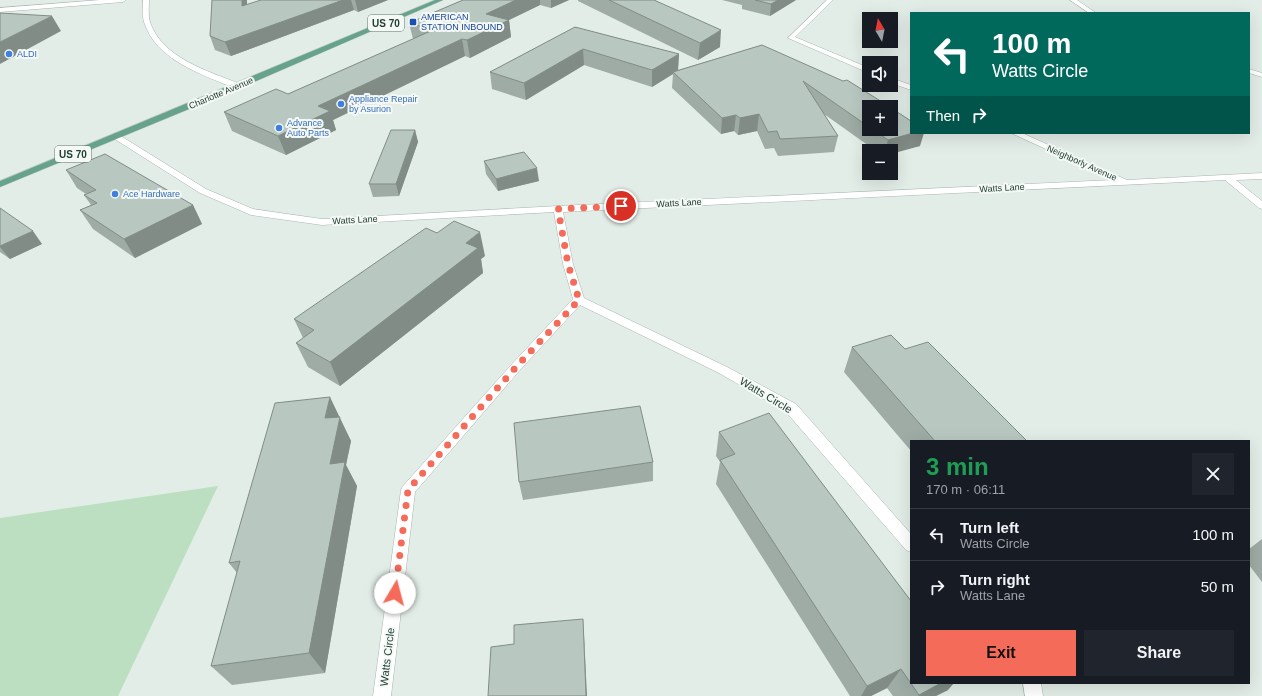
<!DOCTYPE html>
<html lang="en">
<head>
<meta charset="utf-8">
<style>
  :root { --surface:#171b24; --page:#20242c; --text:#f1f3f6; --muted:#9ea1a6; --line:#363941; --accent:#f46b5a }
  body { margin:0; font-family:Helvetica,sans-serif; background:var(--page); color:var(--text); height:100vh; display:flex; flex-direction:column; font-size:15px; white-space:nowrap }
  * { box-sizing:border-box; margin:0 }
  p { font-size:13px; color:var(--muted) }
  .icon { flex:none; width:22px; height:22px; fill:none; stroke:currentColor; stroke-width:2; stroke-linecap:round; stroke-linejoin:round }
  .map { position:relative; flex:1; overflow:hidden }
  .sheet { position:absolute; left:910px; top:440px; width:340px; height:244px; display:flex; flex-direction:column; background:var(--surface); border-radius:0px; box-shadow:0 4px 16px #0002 }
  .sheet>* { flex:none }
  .guide { position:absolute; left:910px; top:12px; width:340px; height:122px; border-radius:0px; box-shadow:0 4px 16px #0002; background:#00695c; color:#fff; overflow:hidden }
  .needle { width:26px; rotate:350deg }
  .fabs { position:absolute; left:862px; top:12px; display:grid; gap:8px }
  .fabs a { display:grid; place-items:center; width:36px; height:36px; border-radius:0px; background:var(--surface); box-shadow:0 4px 16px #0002; font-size:20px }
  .pin { position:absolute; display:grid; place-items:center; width:34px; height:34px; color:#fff; margin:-17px; border:2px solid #fff; border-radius:50%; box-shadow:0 1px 4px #0007 }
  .me { position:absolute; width:44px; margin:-22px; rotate:8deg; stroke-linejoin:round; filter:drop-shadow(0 0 3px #0008) }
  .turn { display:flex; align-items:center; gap:14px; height:84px; padding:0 16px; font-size:18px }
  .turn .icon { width:52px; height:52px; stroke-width:2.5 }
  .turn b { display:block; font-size:28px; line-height:34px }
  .then { display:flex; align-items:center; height:38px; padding:0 16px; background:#0003; gap:8px; font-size:15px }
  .round { display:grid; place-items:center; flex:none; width:42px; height:42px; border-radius:0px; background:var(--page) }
  .headline { display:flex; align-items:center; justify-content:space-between; height:68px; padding:0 16px }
  h1 { font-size:24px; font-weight:600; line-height:30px; color:#1e9e55 }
  .cta { display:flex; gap:8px; margin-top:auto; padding:8px 16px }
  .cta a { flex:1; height:46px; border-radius:0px; background:var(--accent); color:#111; font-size:16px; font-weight:600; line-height:46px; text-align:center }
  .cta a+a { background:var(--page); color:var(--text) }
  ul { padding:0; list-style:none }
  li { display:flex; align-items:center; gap:12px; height:52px; padding:0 16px; border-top:1px solid var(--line) }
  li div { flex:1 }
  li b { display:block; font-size:15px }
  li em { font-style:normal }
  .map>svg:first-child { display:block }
</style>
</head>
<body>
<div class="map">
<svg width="1262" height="696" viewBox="0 0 1262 696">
  <rect width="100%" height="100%" fill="#e3ede7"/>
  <!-- green -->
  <path fill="#bbdfc0" d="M218,486L118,696H0V518Z"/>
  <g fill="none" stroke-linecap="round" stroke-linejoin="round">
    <!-- minor casing -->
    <g stroke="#a5b5ad" stroke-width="1">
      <path id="minor" d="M100,0H126L123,2L0,12V8Z
        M827,0H833L795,37L869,68V73L788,38Z
        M1070,0H1077L1096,13H1089Z
        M1249,69L1262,73V77L1249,73Z
        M891,78L911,85V90L891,83Z
        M116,133L206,189L253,209L322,219L558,206L1113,180L1011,133H1022L1127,180L1262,173V179L1236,180L1262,201V209L1259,208L1225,180L563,212L573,264L584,298L727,367L796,404L911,534V552L906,550L786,412L719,373L580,305L520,370L415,492L391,696H373L401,490L403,486L512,364L573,299L563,264L554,212L322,225L251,215L200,193L113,138L112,136Z
        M1023,683H1041L1043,696H1025Z"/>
    </g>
    <!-- tertiary casing -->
    <g stroke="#a5b5ad" stroke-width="1">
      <path id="tertiary" d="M143,0H149C149,7 148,15 150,22C162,58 208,71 240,84V88H234C201,74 156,60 144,22C142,15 143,7 143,0Z"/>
    </g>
    <!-- primary casing -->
    <g stroke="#c1c9c6" stroke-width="1">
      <path id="primary" d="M435,0H443L240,88L0,187V181Z"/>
    </g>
    <!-- minor -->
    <use href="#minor" fill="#fff" fill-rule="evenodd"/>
    <!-- tertiary -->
    <use href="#tertiary" fill="#fff" fill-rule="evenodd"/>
    <!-- primary -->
    <use href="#primary" fill="#67a38c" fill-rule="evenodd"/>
  </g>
  <!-- wall -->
  <path fill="#9eaca5" d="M212,0H247V5L261,0H388L358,12L354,10L231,56L215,50L210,36Z
    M463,0H569L551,8L540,5L509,20L511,37L470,58L465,56L333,120L336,130L286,155L232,131L224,112L288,94L413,39L409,23Z
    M578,0H654L720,47L698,60L578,1Z
    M722,0H796L770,16L742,9V5Z
    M575,27L679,54L678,70L762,45L869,107V129H891L920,146L891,151H876L824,114L838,136L834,152L778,156L774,148L765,149L757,131L738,135L734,131L721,134L672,88L673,74L652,87L584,65L526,100L492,89L490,72Z
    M415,130L418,142L399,196L373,197L369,184Z
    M484,161L539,181L498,191L486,174Z
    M66,170L193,205L202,224L135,258L93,229L80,210L91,205L84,195L86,194L77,188Z
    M0,208L42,244L10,259L0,252Z
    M485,256L481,259L483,273L340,386L308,367L296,343L303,338L294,319Z
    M852,347L905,349L1027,441H911V451L844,372Z
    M339,417L351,441L346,465L357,486L325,673L232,685L211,666L237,573L229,563Z
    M719,432L948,690L936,696H893L887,688L871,696H850L716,484L720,462L716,456Z
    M653,462V481L523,500L519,482Z
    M1262,539V582L1249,565V549Z"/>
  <!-- shaded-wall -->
  <path fill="#818c86" d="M242,0H247V19L242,6Z
    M343,0H351L354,10L231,56L225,42Z
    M355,0H388L358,12Z
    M516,0H540V5L509,20L511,37L470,58L467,40L486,14Z
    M551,0H569L551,8Z
    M778,0H796L770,16L771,4Z
    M52,16L61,31L0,64V42Z
    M721,30L720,47L698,60L700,43Z
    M462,39L465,56L333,120L336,130L286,155L278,136L318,106Z
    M583,49L584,65L526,100L524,83Z
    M679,54L678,70L673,72V74L652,87V70Z
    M759,114L757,131L738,135L740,118Z
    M736,115L734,131L721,134L722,118Z
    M415,130L418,142L399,196L396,184Z
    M913,133H924L920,146L891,154V151H885L888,140Z
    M537,168L539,181L498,191L496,179Z
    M193,205L202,224L135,258L124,239Z
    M33,231L42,244L10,259L0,247V246Z
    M480,232L485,256L481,259L483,273L340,386L330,362L466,243Z
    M330,397L351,441L346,465L357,486L325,673L309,653L330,464L325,418Z
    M583,619L584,635L587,696H586Z
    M901,669L887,688L871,696H861L867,686Z
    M941,683H954L948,690L936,696H918L919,695Z"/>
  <!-- building -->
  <path fill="#b8c8c0" stroke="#818c86" d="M212,0H242V6L261,0H343L225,42L210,36Z
    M463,0H516L486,14L509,20L467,40L462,39L318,106L330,111L278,136L224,112L276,89L288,94L433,30L409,23Z
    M609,0H654L721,30L700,43Z
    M755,0H778L771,4Z
    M0,13L52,16L0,42Z
    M575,27L679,54L652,70L583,49L524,83L490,72Z
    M762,45L843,81L847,80L890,107H869V127L803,81L838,136L780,139L777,131L768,132L759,114L740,118L736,115L722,118L673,72Z
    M891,108L911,121V133H913L888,140L872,129H891Z
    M391,130H415L396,184H369Z
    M524,152L537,168L496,179L484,161Z
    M105,154L193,205L124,239L80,210L97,203L84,195L96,190L66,170Z
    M0,208L33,231L0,246Z
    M454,221L480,232L466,243L478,248L330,362L296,343L314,330L294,319L426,228L437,233Z
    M891,335L905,349L928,342L1027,441H935L852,347Z
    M330,397L325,418L340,417L330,464L345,462L309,653L211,666L240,561L229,563L275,403Z
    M640,406L653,462L519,482L514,423Z
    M769,413L911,601V683H941L919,695L901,669L867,686L720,460L735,454L719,432Z
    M583,619L586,696H488L491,647L514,644V625Z"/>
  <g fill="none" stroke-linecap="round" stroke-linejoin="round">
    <!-- route -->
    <path stroke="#f46b5a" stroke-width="7" stroke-dasharray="0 12.6" d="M395,593L408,490L516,367L579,300L568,264L558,209L621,206"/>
  </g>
  <!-- markers -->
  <rect fill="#1a4fb4" stroke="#f4f9f6" stroke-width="1.5" x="409" y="18" width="8" height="8" rx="2"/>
  <g fill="#3f7fe0" stroke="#f4f9f6" stroke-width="1.5">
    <circle cx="9" cy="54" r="4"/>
    <circle cx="341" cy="104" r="4"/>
    <circle cx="279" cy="128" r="4"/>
    <circle cx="115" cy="194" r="4"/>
  </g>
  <g text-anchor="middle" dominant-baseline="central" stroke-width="4" stroke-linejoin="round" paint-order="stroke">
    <!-- far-transit labels -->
    <g font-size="9" fill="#164399" stroke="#f4f9f6" text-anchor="start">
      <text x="421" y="17">AMERICAN<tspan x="421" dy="10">STATION INBOUND</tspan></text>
    </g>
    <!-- far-shop labels -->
    <g font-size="9" fill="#366cbe" stroke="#f4f9f6" text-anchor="start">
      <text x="17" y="54">ALDI</text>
      <text x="349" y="99">Appliance Repair<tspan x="349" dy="10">by Asurion</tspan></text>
      <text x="287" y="123">Advance<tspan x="287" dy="10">Auto Parts</tspan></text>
      <text x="123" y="194">Ace Hardware</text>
    </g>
    <!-- far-street labels -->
    <g font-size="9" fill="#223f33" stroke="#f4f9f6">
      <text transform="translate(221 93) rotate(-23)">Charlotte Avenue</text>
      <text transform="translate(1082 163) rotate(24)">Neighborly Avenue</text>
      <text transform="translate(1002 188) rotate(-3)">Watts Lane</text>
      <text transform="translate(679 203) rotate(-3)">Watts Lane</text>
      <text transform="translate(355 220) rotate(-3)">Watts Lane</text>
    </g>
    <!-- shield labels -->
    <g fill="#f4f9f6" stroke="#61776e" stroke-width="1">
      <rect x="368" y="15" width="36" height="16" rx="3"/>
      <rect x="55" y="146" width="36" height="16" rx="3"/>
    </g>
    <g font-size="10" font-weight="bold" fill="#223f33">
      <text x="386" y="23">US 70</text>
      <text x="73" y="154">US 70</text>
    </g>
    <!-- street labels -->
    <g font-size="11" fill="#223f33" stroke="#f4f9f6">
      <text transform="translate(766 395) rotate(31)">Watts Circle</text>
      <text transform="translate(387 657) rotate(-83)">Watts Circle</text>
    </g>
  </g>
</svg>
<div class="fabs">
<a><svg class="needle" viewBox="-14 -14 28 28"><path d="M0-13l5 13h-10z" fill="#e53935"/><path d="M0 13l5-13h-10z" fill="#9ea1a6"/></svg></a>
<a><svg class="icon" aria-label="sound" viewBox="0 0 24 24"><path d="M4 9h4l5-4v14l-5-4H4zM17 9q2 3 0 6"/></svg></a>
<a>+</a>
<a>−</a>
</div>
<div class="pin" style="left:621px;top:206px;background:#d93025"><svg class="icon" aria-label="arrive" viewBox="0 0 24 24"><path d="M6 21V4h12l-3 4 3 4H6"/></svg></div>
<svg class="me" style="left:395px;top:593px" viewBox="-20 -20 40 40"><circle r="19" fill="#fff"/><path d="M0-13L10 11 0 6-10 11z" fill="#f46b5a"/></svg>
<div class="guide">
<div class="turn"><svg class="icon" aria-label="left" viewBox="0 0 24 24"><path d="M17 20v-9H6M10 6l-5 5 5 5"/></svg><div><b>100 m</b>Watts Circle</div></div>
<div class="then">Then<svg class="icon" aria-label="right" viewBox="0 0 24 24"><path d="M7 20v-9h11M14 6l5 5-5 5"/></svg></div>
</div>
<section class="sheet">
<div class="headline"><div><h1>3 min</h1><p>170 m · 06:11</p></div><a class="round"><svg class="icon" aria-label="close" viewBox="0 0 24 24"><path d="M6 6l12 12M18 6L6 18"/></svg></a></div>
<ul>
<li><svg class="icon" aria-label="left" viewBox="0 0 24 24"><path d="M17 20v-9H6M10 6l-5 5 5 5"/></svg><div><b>Turn left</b><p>Watts Circle</p></div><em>100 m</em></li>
<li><svg class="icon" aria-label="right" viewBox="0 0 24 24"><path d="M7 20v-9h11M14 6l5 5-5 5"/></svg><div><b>Turn right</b><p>Watts Lane</p></div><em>50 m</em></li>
</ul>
<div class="cta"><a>Exit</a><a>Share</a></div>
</section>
</div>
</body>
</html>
